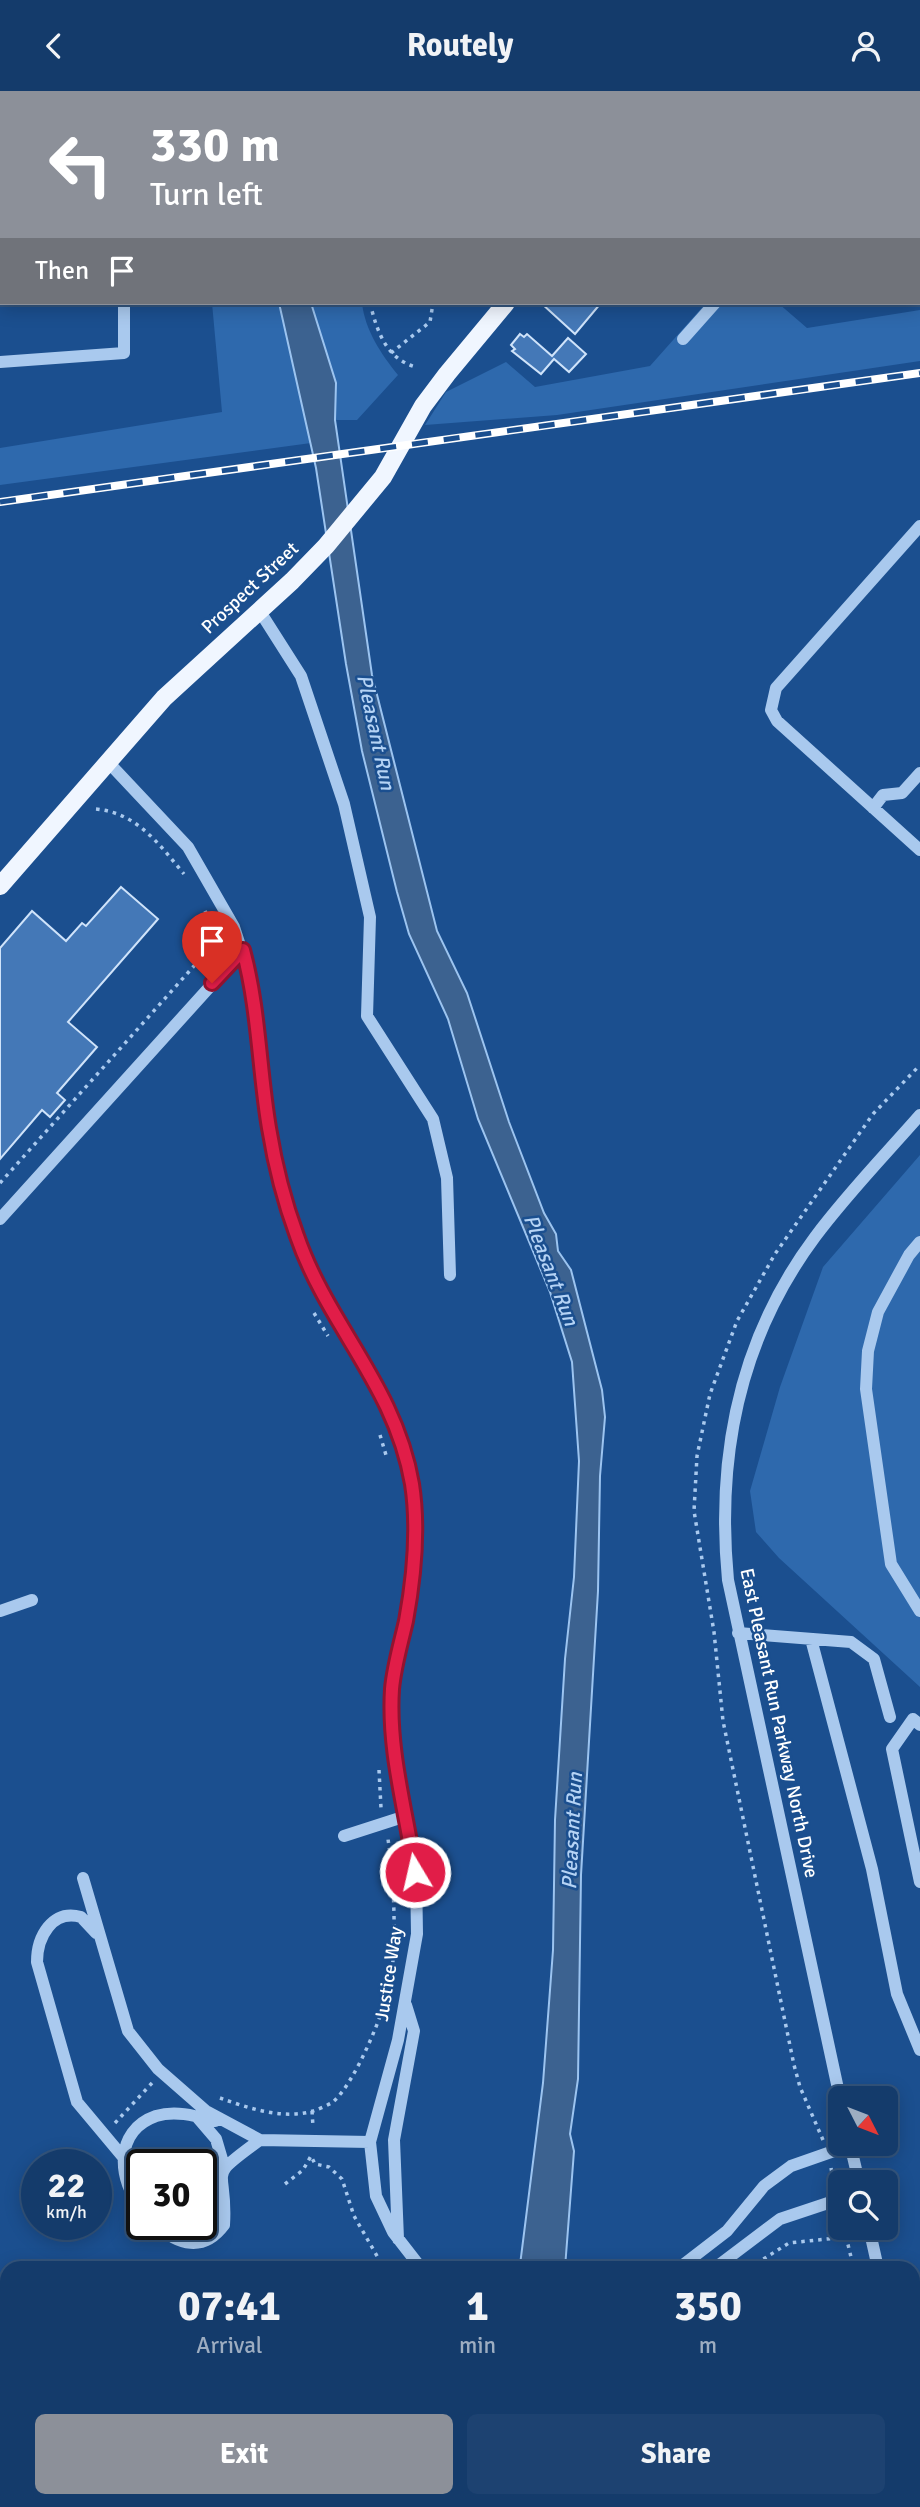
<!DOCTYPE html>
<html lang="en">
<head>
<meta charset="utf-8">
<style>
  :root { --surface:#143b6b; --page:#1d4271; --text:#f1f3f6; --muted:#9dadc1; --line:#33557e; --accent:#8c9099 }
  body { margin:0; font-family:Signika,sans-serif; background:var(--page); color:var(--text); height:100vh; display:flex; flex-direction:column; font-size:26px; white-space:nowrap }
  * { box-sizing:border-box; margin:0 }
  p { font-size:23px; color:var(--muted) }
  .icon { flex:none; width:38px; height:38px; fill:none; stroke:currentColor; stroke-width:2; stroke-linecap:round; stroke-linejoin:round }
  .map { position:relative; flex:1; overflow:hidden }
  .side { position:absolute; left:0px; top:2170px; width:920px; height:247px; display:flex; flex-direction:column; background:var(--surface); border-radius:21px 21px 0 0; box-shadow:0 4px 18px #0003,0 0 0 2px var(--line) }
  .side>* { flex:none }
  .guide { position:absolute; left:0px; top:0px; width:920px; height:214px; box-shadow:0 4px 18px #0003,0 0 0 2px var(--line); background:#8c9099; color:#fff; overflow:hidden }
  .needle { width:46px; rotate:132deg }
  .fabs { position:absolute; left:828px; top:1995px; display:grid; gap:14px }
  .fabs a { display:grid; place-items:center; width:70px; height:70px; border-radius:10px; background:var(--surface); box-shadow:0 4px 18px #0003,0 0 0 2px var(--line); font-size:35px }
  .speed { position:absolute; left:21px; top:2058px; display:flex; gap:14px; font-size:35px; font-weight:700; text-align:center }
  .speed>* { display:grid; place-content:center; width:91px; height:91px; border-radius:50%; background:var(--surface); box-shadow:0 4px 18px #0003,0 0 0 2px var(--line); line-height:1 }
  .speed small { font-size:18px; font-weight:400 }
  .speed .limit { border:4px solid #111; border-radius:10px; background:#fff; color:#111 }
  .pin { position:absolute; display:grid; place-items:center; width:60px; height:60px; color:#fff; margin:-72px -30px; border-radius:50% 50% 50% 0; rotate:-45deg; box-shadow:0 0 7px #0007 }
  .pin .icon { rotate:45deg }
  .me { position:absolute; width:77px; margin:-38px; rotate:351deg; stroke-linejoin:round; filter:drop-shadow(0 0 5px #0008) }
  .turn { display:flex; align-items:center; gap:24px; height:147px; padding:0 35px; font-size:32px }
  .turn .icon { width:91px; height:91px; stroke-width:2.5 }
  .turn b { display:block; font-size:49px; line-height:60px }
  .then { display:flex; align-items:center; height:66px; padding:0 35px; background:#0003; gap:14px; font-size:26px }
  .eta { display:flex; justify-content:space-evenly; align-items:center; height:119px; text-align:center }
  .eta b { font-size:42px; font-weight:700; line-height:49px }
  .primary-button { display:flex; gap:14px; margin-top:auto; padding:14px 35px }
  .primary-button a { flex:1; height:80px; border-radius:10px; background:var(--accent); color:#fff; font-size:28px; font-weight:700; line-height:80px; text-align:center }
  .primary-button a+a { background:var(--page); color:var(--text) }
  header { display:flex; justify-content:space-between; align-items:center; height:91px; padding:0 35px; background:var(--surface); font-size:32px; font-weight:700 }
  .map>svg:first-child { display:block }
</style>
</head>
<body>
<header><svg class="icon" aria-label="back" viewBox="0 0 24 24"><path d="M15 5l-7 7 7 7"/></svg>Routely<svg class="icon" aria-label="person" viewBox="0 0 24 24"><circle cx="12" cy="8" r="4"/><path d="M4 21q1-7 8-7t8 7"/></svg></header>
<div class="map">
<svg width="920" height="2416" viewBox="0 0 920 2416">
  <rect width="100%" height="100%" fill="#1b4f8f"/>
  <!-- green -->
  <path fill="#2e69ad" d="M212,212H279L311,352L0,394V357L222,321Z
    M311,212H362C365,239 381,263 398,284L357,329H335L336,292Z
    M706,212H778L807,237L920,219V270L557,324L425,334L446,301L506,271L535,296L650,275Z
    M920,1064V1596L779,1467L756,1441L750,1400L780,1296L823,1176Z"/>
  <!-- water -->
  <path fill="#3c6290" stroke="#9cc4f0" stroke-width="2" d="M279,212H311L336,292L335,329L372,584L437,840L467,902L509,1031L544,1122L556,1143L558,1160L571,1179L602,1299L605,1326L600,1385L598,1500L581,1784L578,1988L570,2043L574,2060L565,2177H521L520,2174L543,1992L553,1859L555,1729L565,1568L574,1486L579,1370L572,1271L550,1201L478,1028L448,928L409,843L397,801L362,660L346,573L316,377Z
    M526,2410H561L560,2416H526Z"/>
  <!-- building -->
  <path fill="#4478b7" stroke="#cfe3fa" stroke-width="2" d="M541,212H601L575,243Z
    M520,243L524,246L527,243L552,265L568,247L586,263L569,281L554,268L541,283L512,260L515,258L511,254Z
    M121,796L158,828L68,931L97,956L57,1002L65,1009L50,1026L42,1019L0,1068V857L32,820L66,850L82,832L86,835Z"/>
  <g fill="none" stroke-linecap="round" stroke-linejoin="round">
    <!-- path -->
    <path stroke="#a9c9ee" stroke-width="3.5" stroke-dasharray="3.5 5" stroke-linecap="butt" d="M316,0V2
      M370,212C377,240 386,268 416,276
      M391,262L430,231L433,212
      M96,718C137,722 159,753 184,783
      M205,820L220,850
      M0,1092L219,847
      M314,1222L328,1245
      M380,1344L386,1364
      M379,1679L381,1717
      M220,2007C248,2017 283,2029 313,2020C319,2018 328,2014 333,2011C356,1991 389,1912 392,1881C396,1839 394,1790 388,1748
      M312,2020L313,2036
      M115,2032L152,1992
      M823,2049L800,1996L794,1974L723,1630L714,1541L694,1420L697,1365L710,1303L737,1230L775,1163L873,1023L920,974
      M831,2077L834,2093
      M285,2093L303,2079L311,2065L315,2073L329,2076L342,2088L354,2125L384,2177
      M844,2137L851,2166L848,2177
      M749,2177L789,2152L846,2146
      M893,2410L895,2416
      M436,2416V2410"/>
    <!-- minor -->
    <path stroke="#a9c9ee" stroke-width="12" d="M44,0V2
      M482,0L484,2
      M126,2V0
      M357,2V0
      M462,2L464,0
      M899,2L900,0
      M919,153L920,152
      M683,248L715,212
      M0,271L124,262V212
      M920,435L776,597L771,619L777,630L920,759
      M259,519L301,585L344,713L370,826L367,925L433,1028L447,1087L450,1184
      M108,671L188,756L234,836L253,895L269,1036L288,1120L324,1205L385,1308L401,1350L412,1393L416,1438L409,1513L393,1596L392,1657L416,1781L417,1843L398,1949L370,2051L376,2105L393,2141L421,2177
      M873,717L883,704L902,702L920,682
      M0,1128L243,859
      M920,1151L909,1164L878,1221L868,1260L866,1298L891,1473L920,1520
      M0,1520L32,1509
      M738,1542L851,1551L874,1568L890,1626
      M811,1548L872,1778L897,1903L920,1959
      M920,1634L913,1628L892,1658L920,1791
      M344,1745L406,1725
      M83,1787L128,1940L158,1978L206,2020L260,2049L370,2051
      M96,1842L81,1826C52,1818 37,1846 37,1871L77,2011L123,2066
      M840,2007L728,1489C716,1364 739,1248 815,1146C847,1103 885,1064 920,1024
      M198,2027L216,2048L224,2075
      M850,2053L859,2091
      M142,2118C118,2090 113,2040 156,2025C176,2019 196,2025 215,2030
      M156,2133C178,2155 204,2161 224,2134C228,2074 203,2090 260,2049
      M869,2137L878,2177
      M398,2148L394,2049L414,1940L406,1914
      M679,2177L727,2140L764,2095L791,2075L851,2054
      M715,2177L780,2128L840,2108
      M914,2340L920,2369
      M456,2410V2416"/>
    <!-- major -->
    <path stroke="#f0f6ff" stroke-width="18" d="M690,2L691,0
      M0,795L164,607L292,490L326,455L383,386L423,315L447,283L506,212"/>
    <!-- rail casing -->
    <g stroke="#fff" stroke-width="8">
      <path id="rail" d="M0,411L920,282"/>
    </g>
    <!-- rail -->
    <use href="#rail" stroke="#1b4f8f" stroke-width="5" stroke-dasharray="16" stroke-linecap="butt"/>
  </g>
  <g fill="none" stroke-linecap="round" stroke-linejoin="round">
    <!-- route casing -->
    <g stroke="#92132f" stroke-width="18">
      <path id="route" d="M212,892L243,859C259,918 259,978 269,1037C275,1074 284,1110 297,1145C328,1235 395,1294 412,1393C419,1438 414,1486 406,1530C401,1552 394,1575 392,1598C388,1660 406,1719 415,1781"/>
    </g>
    <!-- route -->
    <use href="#route" stroke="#e11d48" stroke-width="12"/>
  </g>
  <g text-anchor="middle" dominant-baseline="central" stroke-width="5" stroke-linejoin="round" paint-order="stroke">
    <!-- street labels -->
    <g font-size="19" fill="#fff" stroke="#1b4f8f">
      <text transform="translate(250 497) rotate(-43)">Prospect Street</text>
      <text transform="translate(779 1632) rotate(78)">East Pleasant Run Parkway North Drive</text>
      <text transform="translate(389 1883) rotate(-81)">Justice Way</text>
    </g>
    <!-- water labels -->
    <g font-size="21" font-style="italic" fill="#b5d3f5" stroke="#1b4f8f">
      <text transform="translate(376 641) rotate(78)">Pleasant Run</text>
      <text transform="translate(551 1179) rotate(69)">Pleasant Run</text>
      <text transform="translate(572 1740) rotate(-87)">Pleasant Run</text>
    </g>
  </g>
</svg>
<div class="fabs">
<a><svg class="needle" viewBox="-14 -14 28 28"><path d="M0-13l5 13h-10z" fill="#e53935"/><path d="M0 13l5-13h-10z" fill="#9dadc1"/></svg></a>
<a><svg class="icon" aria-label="search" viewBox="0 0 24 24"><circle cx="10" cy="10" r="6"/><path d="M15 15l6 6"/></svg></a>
</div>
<div class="speed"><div>22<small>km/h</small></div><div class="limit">30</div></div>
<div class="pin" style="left:212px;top:892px;background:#d93025"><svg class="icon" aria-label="arrive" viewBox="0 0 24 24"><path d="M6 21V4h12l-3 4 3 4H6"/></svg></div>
<svg class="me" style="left:415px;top:1781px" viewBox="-20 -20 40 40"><circle r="17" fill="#e11d48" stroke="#fff" stroke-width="3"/><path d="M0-11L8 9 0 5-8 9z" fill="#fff"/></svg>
<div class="guide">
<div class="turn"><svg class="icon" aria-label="left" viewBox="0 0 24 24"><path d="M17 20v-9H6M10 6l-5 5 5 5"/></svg><div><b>330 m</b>Turn left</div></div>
<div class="then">Then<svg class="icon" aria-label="arrive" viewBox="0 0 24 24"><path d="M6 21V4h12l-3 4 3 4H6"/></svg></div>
</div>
<section class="side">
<div class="eta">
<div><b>07:41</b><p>Arrival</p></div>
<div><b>1</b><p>min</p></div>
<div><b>350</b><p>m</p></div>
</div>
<div class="primary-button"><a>Exit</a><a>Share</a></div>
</section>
</div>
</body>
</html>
